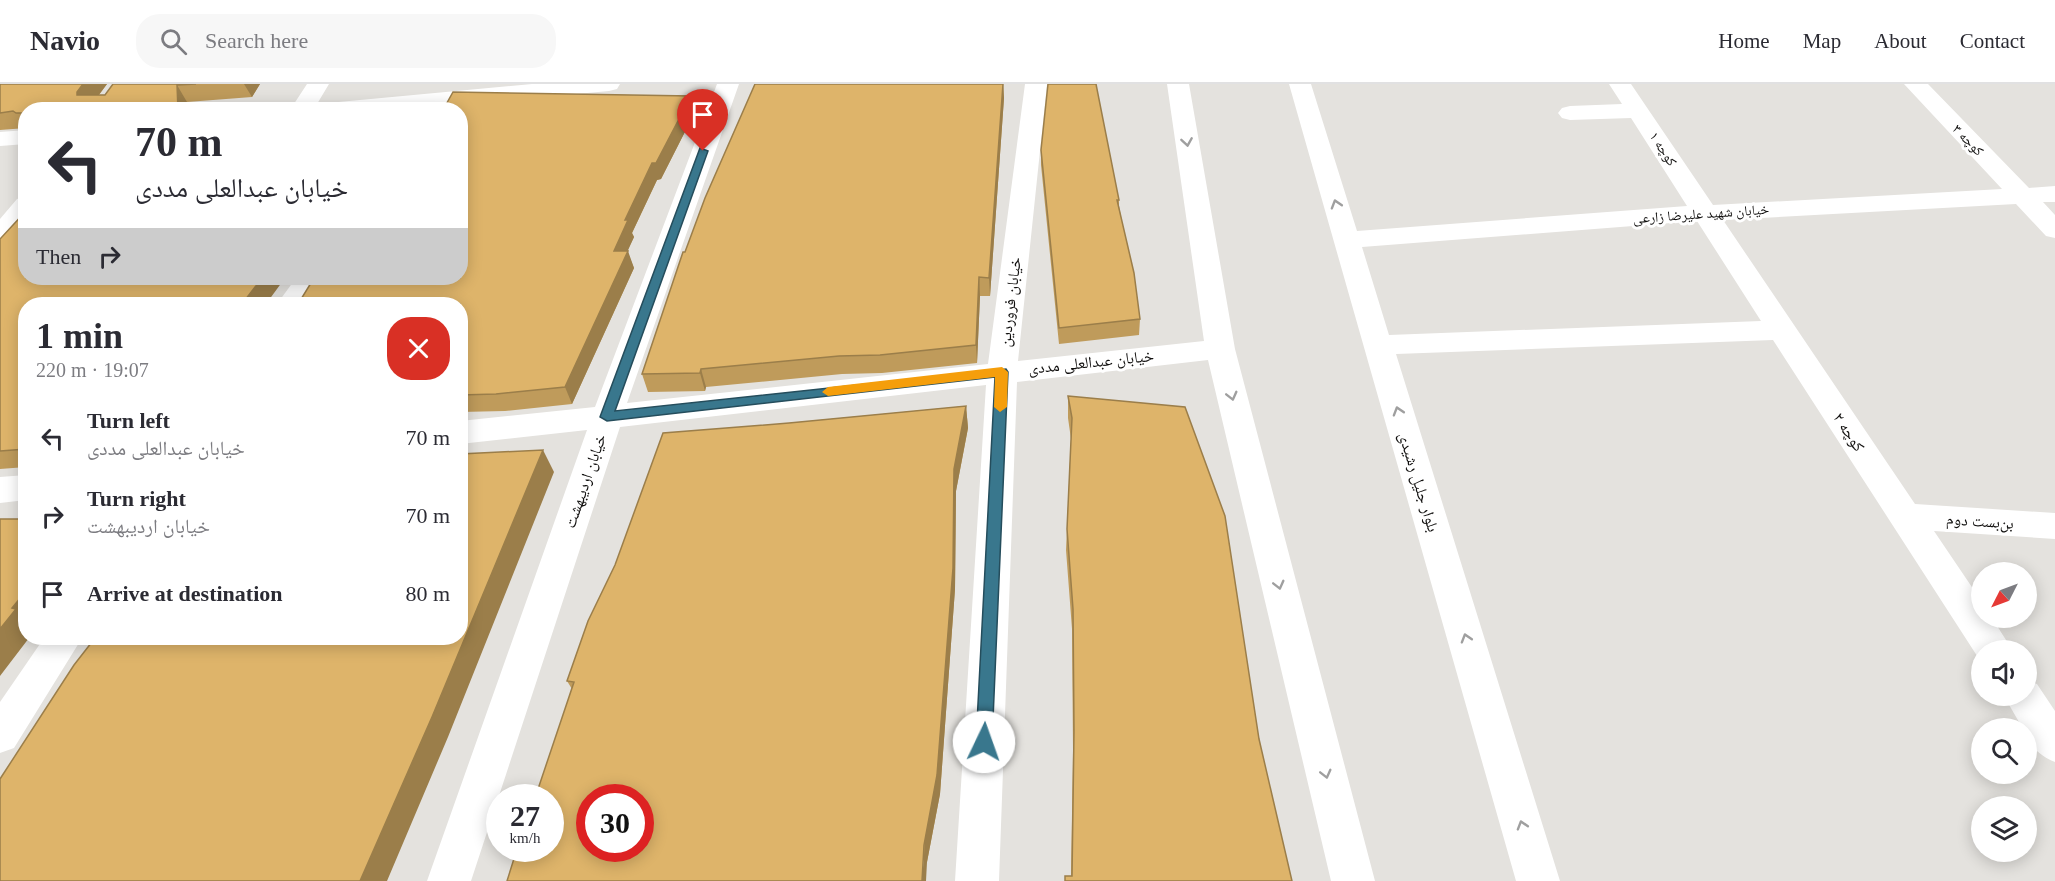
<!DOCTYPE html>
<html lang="en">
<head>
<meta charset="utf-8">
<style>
  :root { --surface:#fff; --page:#f7f7f7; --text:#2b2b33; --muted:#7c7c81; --line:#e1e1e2 }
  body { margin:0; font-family:"Times New Roman","Noto Naskh Arabic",serif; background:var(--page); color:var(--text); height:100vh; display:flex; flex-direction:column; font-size:22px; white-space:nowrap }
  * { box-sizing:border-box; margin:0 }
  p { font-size:20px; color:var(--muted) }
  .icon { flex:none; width:33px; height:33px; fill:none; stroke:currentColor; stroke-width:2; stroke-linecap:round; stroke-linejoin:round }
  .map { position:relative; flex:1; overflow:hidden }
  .panel { position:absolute; left:18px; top:213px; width:450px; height:348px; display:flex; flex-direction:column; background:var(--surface); border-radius:24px; box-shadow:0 3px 15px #0003 }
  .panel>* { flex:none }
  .guide { position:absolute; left:18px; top:18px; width:450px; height:183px; border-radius:24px; box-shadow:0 3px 15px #0003; background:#fff; color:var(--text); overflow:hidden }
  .needle { width:39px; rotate:228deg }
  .fabs { position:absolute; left:1971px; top:478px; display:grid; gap:12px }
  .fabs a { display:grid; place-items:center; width:66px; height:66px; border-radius:50%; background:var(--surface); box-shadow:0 3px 15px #0003; font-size:30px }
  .speed { position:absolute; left:486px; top:700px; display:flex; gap:12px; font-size:30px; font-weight:700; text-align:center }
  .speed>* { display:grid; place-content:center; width:78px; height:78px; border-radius:50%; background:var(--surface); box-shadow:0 3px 15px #0003; line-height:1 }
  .speed small { font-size:15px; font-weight:400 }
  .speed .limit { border:9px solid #d22; background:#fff; color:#111 }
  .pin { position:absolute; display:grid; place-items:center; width:51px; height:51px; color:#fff; margin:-62px -26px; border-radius:50% 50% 50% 0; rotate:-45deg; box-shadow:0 0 6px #0007 }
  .pin .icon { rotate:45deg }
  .me { position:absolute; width:66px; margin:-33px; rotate:3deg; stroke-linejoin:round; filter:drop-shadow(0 0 4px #0008) }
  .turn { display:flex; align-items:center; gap:21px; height:126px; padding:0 18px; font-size:27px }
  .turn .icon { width:78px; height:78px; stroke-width:2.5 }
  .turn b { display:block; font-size:42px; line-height:51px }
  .then { display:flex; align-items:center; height:57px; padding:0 18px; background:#0003; gap:12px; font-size:22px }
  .round { display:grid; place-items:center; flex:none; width:63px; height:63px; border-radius:24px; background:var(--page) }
  .overview { display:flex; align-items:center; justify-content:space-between; height:102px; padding:0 18px }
  h1 { font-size:36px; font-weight:700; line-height:45px }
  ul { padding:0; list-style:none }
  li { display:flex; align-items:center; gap:18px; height:78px; padding:0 18px }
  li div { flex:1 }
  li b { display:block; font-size:22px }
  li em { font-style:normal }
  header { display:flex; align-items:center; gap:36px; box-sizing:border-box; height:84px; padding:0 30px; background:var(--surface); border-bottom:2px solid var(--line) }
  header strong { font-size:28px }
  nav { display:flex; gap:33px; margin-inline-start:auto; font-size:21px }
  .search { width:420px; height:54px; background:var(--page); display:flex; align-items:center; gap:15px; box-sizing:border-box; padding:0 21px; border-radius:24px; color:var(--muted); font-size:22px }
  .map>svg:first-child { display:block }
</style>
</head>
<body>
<header>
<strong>Navio</strong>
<div class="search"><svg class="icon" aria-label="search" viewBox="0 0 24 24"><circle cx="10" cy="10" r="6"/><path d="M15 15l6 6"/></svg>Search here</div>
<nav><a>Home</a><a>Map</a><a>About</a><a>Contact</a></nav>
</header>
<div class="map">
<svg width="2055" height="797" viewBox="0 0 2055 797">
  <rect width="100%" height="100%" fill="#e4e2de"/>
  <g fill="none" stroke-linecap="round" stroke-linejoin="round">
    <!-- minor -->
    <path fill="#fff" fill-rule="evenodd" d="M307,0H329L317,20L532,0H620L617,5L609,7L404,26H290Z
      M717,0H739L627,319L988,280L1025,0H1047L1018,277L1204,257L1167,0H1189L1235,265L1375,797H1331L1208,276L1017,298L999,797H955L986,301L620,343L471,797H427L587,346L460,360V337L595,323Z
      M1289,0H1311L1357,147L1687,122L1631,34L1570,36L1562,34L1558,29L1562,24L1570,22L1622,20L1609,0H1631L1713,121L2002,105L1904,0H1928L2029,104L2055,102V118H2043L2055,131V154L2046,152L2016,120L1723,136L1915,420L2055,429V455L1934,447L1982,518V534H1992L2013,567H1982L1981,578L1773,256L1396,270L1560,797H1516ZM1697,137L1761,237L1389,251L1362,163Z
      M26,46V60L0,62V48Z
      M26,112V138L9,159L0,161V135L17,115Z
      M296,194H324L305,220H277Z
      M26,391V416L0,419V393Z
      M44,554H82L14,664L0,669V618Z
      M2026,596L2037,600L2055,627V678C2042,673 2026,661 2026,645H2023L2004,612H2026Z"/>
  </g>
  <!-- wall -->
  <path fill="#bf9b5b" d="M0,0H107L99,11H105L113,0H260L252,13L187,18L188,26H26V44L0,46Z
    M1003,0L1004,14L990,212H980L977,279L882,289L842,290L706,303L705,307L648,308L642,290L685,168Z
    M691,12L695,28L661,95L657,96L632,149L634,153L627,167L634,184L572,320L505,327L460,328V220Z
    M1041,66L1119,116V122L1140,235L1139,251L1059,260L1041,81Z
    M0,155L26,220V383L0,385Z
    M1068,312L1259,655L1071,792L1073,667L1072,545L1066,466L1071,355L1068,334Z
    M966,322L968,344L956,407L955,505L940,710L927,778L572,605L567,597L789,339Z"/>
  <!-- shaded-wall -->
  <path fill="#9b7e4a" d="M83,0H107L88,25L77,11V8Z
    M244,0H260L252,13Z
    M1003,0L1004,14L990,212L989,194Z
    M177,1L187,18L188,26H178Z
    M691,12L695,28L661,95L657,96L632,149L634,153L620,184L614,167L625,136L652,79Z
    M628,167L634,184L572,320L565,303Z
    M979,193L980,212L977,279L976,261Z
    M262,194H285L266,220H242Z
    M701,285L706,303L705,307L700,289Z
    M966,322L968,344L956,407L955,505L940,710L927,778L926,797H922L954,385Z
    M543,366L554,388L448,653L387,797H360Z
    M26,507V554H29L0,592V545L12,524Z"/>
  <!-- building -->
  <path fill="#deb46a" stroke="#9b7e4a" stroke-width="1.5" fill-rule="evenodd" d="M0,0H83L77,8V11H105L113,0H196L177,1L178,26H111L113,23L72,26H26V29H16L13,27L0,29Z
    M755,0H1003L989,194L979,193L976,261L880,271L839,272L701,285L700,289L642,290L683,168H685L705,114Z
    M1048,0H1096L1119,116H1117L1134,189L1140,235L1059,244L1041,66Z
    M453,8L691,12L656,79H652L625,136H628L614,167H628L565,303L496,310L460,311V220H298L314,194H460V26H443Z
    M26,127V194H262L242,220H26V365L0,367V155Z
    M1068,312L1185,323L1225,432L1259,655L1292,797H1065V792H1072L1074,648L1073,525L1067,445L1072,334Z
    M966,322L954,385L953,484L937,691L924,761L922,797H507L517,765H550V714H535L574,598L567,597L588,537L615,481L663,349L789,339ZM590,714H640V765H590Z
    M543,366L432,633L360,797H0V695L74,581L95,554H460V370Z
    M0,435H26V507L12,524L16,525L0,545Z"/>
  <!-- one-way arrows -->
  <defs><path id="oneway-chevron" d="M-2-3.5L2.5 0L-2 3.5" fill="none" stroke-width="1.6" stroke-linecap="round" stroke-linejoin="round" transform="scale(1.5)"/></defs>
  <g stroke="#9f9f9f">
    <use href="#oneway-chevron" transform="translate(1187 58) rotate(81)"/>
    <use href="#oneway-chevron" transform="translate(1336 120) rotate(-107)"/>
    <use href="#oneway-chevron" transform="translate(1232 312) rotate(76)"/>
    <use href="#oneway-chevron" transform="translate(1398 327) rotate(-107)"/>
    <use href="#oneway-chevron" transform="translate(1279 501) rotate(76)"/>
    <use href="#oneway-chevron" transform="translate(1466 554) rotate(-107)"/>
    <use href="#oneway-chevron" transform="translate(1326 690) rotate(76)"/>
    <use href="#oneway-chevron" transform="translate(1522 741) rotate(-107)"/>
  </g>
  <!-- route -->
  <path fill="#39778d" stroke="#254d5c" stroke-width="1.5" d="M700,64L708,67L615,327L1006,285L1008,288L992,658L990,663L984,665L978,663L976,658L995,293L607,337L600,333Z"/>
  <!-- slow -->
  <path fill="#f59e0b" d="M1002,283L1008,288L1007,323L1000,328L994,323L995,293L828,312L822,308L828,303Z"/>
  <g text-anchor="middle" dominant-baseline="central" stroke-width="6" stroke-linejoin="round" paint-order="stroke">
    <!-- far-street labels -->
    <g font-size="14" fill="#100f0e" stroke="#fff">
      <text transform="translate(1968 56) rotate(46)">کوچه ۳</text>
      <text transform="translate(1663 65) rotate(57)">کوچه ۱</text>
      <text transform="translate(1701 130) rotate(-4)">خیابان شهید علیرضا زارعی</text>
    </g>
    <!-- street labels -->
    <g font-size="16" fill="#100f0e" stroke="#fff">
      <text transform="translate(1010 218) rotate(-83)">خیابان فروردین</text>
      <text transform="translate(1091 278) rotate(-6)">خیابان عبدالعلی مددی</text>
      <text transform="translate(1849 348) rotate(57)">کوچه ۲</text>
      <text transform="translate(585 397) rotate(-71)">خیابان اردیبهشت</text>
      <text transform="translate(1419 398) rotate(73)">بلوار جلیل رشیدی</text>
      <text transform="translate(1980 437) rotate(4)">بن‌بست دوم</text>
    </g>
  </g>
</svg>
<div class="fabs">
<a><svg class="needle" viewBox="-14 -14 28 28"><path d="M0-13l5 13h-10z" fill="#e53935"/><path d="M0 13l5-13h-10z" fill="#7c7c81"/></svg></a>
<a><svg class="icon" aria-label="sound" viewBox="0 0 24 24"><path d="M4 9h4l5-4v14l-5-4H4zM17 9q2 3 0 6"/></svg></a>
<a><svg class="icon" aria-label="search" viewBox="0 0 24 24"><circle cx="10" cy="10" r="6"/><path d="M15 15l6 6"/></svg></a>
<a><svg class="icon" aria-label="layers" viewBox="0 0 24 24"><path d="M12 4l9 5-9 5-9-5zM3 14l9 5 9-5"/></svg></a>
</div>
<div class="speed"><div>27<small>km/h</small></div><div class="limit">30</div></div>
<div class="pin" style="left:703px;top:67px;background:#d93025"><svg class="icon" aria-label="arrive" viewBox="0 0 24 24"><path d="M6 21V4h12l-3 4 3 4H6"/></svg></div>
<svg class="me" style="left:984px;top:658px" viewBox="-20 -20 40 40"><circle r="19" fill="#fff"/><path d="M0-13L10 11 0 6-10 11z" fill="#39778d"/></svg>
<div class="guide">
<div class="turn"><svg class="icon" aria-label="left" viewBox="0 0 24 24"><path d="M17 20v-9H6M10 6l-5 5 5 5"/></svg><div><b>70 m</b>خیابان عبدالعلی مددی</div></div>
<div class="then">Then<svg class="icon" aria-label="right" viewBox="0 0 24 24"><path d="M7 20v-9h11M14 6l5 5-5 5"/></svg></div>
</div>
<section class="panel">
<div class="overview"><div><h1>1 min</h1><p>220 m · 19:07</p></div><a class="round" style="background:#d93025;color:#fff"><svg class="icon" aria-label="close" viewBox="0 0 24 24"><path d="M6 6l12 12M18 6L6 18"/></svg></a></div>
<ul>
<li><svg class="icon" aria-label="left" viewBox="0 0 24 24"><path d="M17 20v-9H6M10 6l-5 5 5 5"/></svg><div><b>Turn left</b><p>خیابان عبدالعلی مددی</p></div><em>70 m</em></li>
<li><svg class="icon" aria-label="right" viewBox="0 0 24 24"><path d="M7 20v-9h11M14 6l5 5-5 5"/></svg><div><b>Turn right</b><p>خیابان اردیبهشت</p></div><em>70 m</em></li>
<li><svg class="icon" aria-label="arrive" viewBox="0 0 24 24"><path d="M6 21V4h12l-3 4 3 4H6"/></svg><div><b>Arrive at destination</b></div><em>80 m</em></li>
</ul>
</section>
</div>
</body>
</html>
